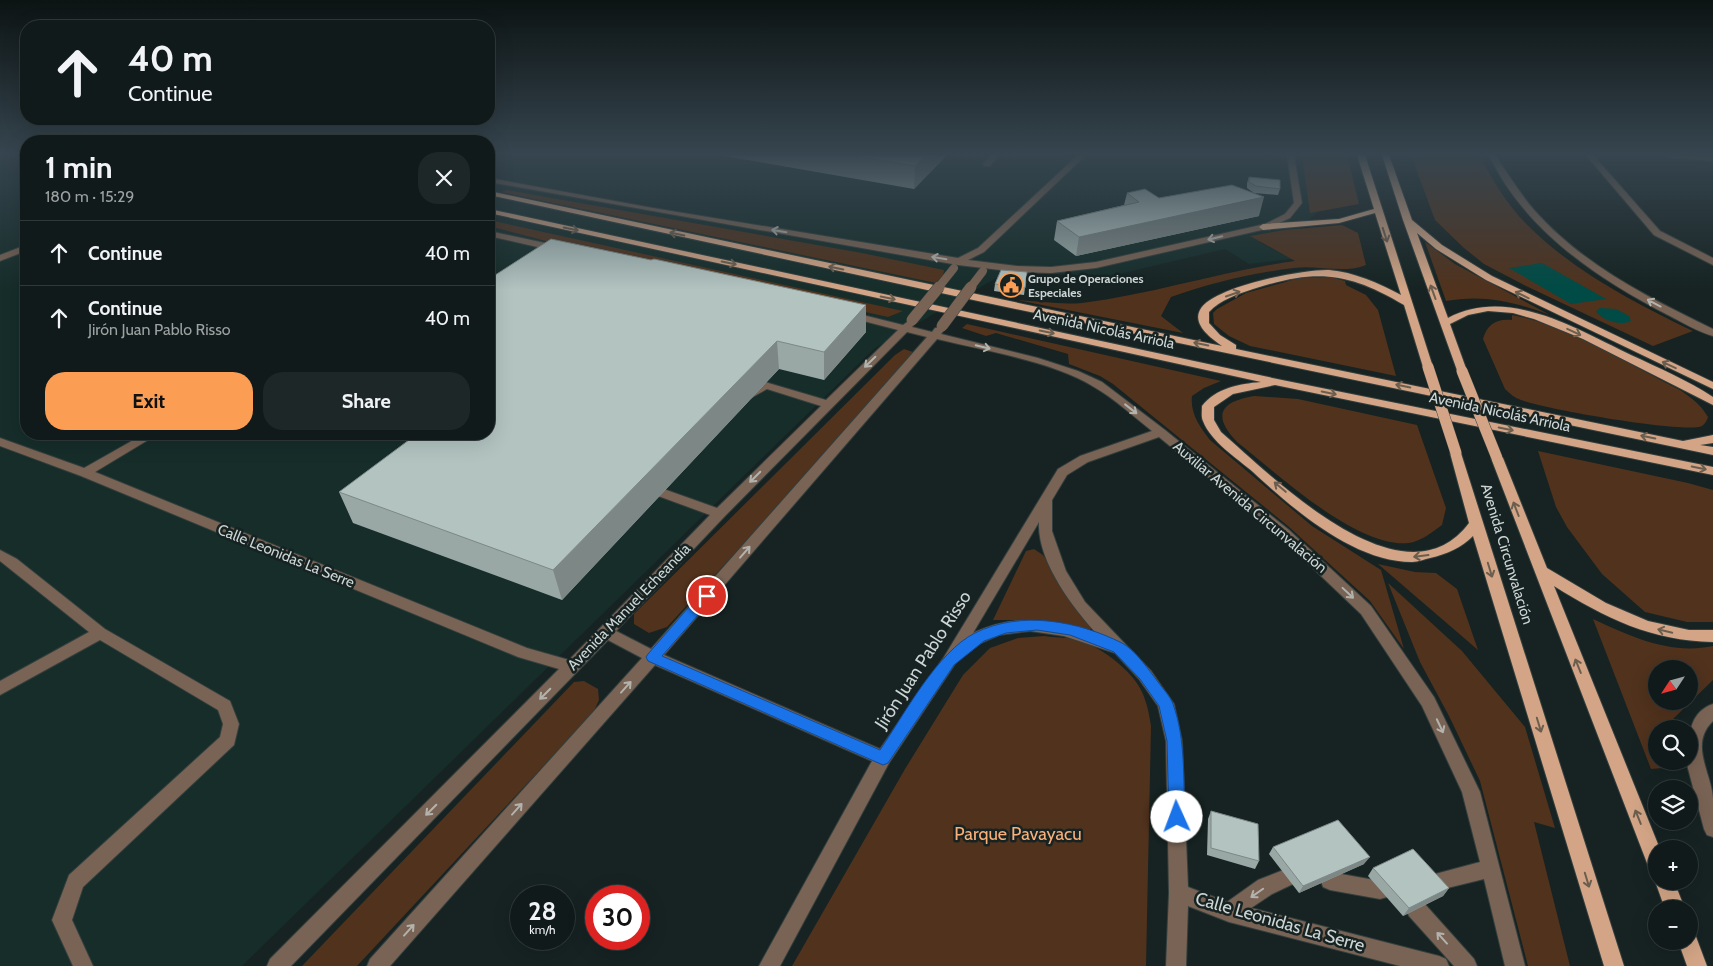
<!DOCTYPE html>
<html lang="en">
<head>
<meta charset="utf-8">
<style>
  :root { --surface:#101a1a; --page:#1e2727; --text:#f1f3f6; --muted:#9ca1a2; --line:#303839; --accent:#fc9d54 }
  body { margin:0; font-family:Cabin,sans-serif; background:var(--page); color:var(--text); height:100vh; display:flex; flex-direction:column; font-size:19px; white-space:nowrap }
  * { box-sizing:border-box; margin:0 }
  p { font-size:16px; color:var(--muted) }
  .icon { flex:none; width:28px; height:28px; fill:none; stroke:currentColor; stroke-width:2; stroke-linecap:round; stroke-linejoin:round }
  .map { position:relative; flex:1; overflow:hidden }
  .details { position:absolute; left:20px; top:135px; width:475px; height:305px; display:flex; flex-direction:column; background:var(--surface); border-radius:20px; box-shadow:0 5px 20px #0002,0 0 0 1px var(--line) }
  .details>* { flex:none }
  .banner { position:absolute; left:20px; top:20px; width:475px; height:105px; border-radius:20px; box-shadow:0 5px 20px #0002,0 0 0 1px var(--line); background:#101a1a; color:var(--text); overflow:hidden }
  .needle { width:32px; rotate:234deg }
  .tools { position:absolute; left:1648px; top:660px; display:grid; gap:10px }
  .tools a { display:grid; place-items:center; width:50px; height:50px; border-radius:50%; background:var(--surface); box-shadow:0 5px 20px #0002,0 0 0 1px var(--line); font-size:25px }
  .speed { position:absolute; left:510px; top:885px; display:flex; gap:10px; font-size:25px; font-weight:700; text-align:center }
  .speed>* { display:grid; place-content:center; width:65px; height:65px; border-radius:50%; background:var(--surface); box-shadow:0 5px 20px #0002,0 0 0 1px var(--line); line-height:1 }
  .speed small { font-size:12px; font-weight:400 }
  .speed .limit { border:8px solid #d22; background:#fff; color:#111 }
  .pin { position:absolute; display:grid; place-items:center; width:42px; height:42px; color:#fff; margin:-21px; border:2px solid #fff; border-radius:50%; box-shadow:0 1px 5px #0007 }
  .me { position:absolute; width:55px; margin:-28px; rotate:358deg; stroke-linejoin:round; filter:drop-shadow(0 0 4px #0008) }
  .turn { display:flex; align-items:center; gap:18px; height:105px; padding:0 25px; font-size:22px }
  .turn .icon { width:65px; height:65px; stroke-width:2.5 }
  .turn b { display:block; font-size:35px; line-height:42px }
  .round { display:grid; place-items:center; flex:none; width:52px; height:52px; border-radius:20px; background:var(--page) }
  .headline { display:flex; align-items:center; justify-content:space-between; height:85px; padding:0 25px }
  h1 { font-size:30px; font-weight:700; line-height:38px }
  .primary-button { display:flex; gap:10px; margin-top:auto; padding:10px 25px }
  .primary-button a { flex:1; height:58px; border-radius:20px; background:var(--accent); color:#111; font-size:20px; font-weight:700; line-height:58px; text-align:center }
  .primary-button a+a { background:var(--page); color:var(--text) }
  ul { padding:0; list-style:none }
  li { display:flex; align-items:center; gap:15px; height:65px; padding:0 25px; border-top:1px solid var(--line) }
  li div { flex:1 }
  li b { display:block; font-size:19px }
  li em { font-style:normal }
  .map>svg:first-child { display:block }
</style>
</head>
<body>
<div class="map">
<svg width="1713" height="966" viewBox="0 0 1713 966">
  <rect width="100%" height="100%" fill="#162322"/>
  <!-- built -->
  <path fill="#162d2a" d="M0,155H26V434H489V155H1325L1337,195L1294,233L1259,242L1292,259L1249,264L1225,249L1111,276L1005,273L875,348L242,966H0Z"/>
  <!-- green -->
  <path fill="#50321d" fill-rule="evenodd" d="M1302,155H1347L1359,204L1310,213Z
    M1411,155H1479C1490,175 1503,198 1518,215C1562,265 1634,303 1693,331L1653,346L1526,286L1484,264L1464,248L1435,220Z
    M507,190L862,253L944,270L943,275L936,283L501,192Z
    M489,220L903,311L888,317L561,245L489,226Z
    M1342,225L1358,233L1366,265C1345,274 1317,265 1294,268C1252,273 1211,283 1171,297L1161,316L1183,333L1017,300C1038,301 1061,305 1082,303C1154,294 1223,271 1295,261L1250,236L1285,230Z
    M1425,242L1455,264L1550,315C1515,302 1483,294 1446,301Z
    M1331,277L1345,281L1346,285L1366,295L1378,310L1396,376L1250,346L1229,336L1214,324L1213,313L1217,309L1246,293L1300,278Z
    M1512,315C1567,325 1630,365 1680,390C1692,398 1701,405 1708,417C1707,420 1705,424 1702,426C1686,434 1542,409 1521,400C1515,398 1510,394 1505,389L1483,339C1487,324 1497,318 1512,320Z
    M967,324L1221,381L1204,388L1192,396C1190,414 1200,427 1210,440L1312,526L1381,570L1404,649L1370,601L1288,526L1113,384L1100,376L1069,364L1068,354L996,333L986,336L962,328Z
    M904,349L916,353L913,360L667,627L649,633L634,624V614L895,355Z
    M1255,396L1298,399L1417,425L1446,508L1442,525C1432,532 1422,541 1409,543C1357,549 1277,473 1237,442C1211,415 1221,401 1255,396Z
    M1538,451L1688,483L1713,490V622H1687L1645,612L1602,574L1567,527L1556,507Z
    M1034,549L1043,555L1091,628L1090,630L1039,620H993L1026,551Z
    M1378,564L1415,572L1436,573L1457,589L1478,650Z
    M1388,583L1462,651L1525,727L1555,828L1534,822L1570,966H1528L1480,781L1449,716L1420,662Z
    M1593,619C1632,637 1670,655 1713,646V680L1673,719L1667,729H1656V761H1662L1663,768L1651,769ZM1656,669H1689V701H1656Z
    M1044,636C1055,638 1069,637 1079,640C1101,647 1133,671 1142,692C1147,703 1149,713 1151,726L1146,966H792L905,769L963,675L990,648L1018,638Z
    M584,681L598,689L599,700L593,713L357,966H302L574,682Z"/>
  <!-- water -->
  <path fill="#004b45" d="M1542,263L1606,299L1571,304L1509,268Z
    M1600,308L1616,309L1629,316L1631,321C1620,326 1605,321 1597,313L1596,311Z"/>
  <g fill="none" stroke-linecap="round" stroke-linejoin="round">
    <!-- minor casing -->
    <g stroke="#333f3e" stroke-width="2">
      <path id="minor" d="M991,155H999L990,166H984L983,164Z
        M1078,155H1086L984,252L968,260L1017,266L1051,267L1096,262L1265,224L1285,214L1294,203L1287,155H1294L1302,203L1290,218L1266,229L1096,268L1051,273L1017,272L958,265L489,182V178L653,208L958,258L978,248Z
        M1489,155H1495C1508,174 1520,194 1535,211C1583,265 1649,298 1713,329V336C1698,332 1682,322 1668,315C1596,278 1524,229 1489,155Z
        M1586,155H1593L1660,231L1713,258V265L1654,235Z
        M1664,155L1713,157V161L1668,157Z
        M489,231L559,246L563,249L559,252L489,236Z
        M26,245V251L0,261V255Z
        M851,312L903,325L910,320L915,323L912,327L932,332L935,328H943L944,330L941,334L1038,358L1078,371L1102,382L1165,430L1289,530L1371,606L1434,697L1480,792L1525,966H1505L1484,879L1431,892L1424,889L1422,883L1424,877L1480,862L1462,792L1422,706L1361,614L1279,536L1159,437L1088,462L1067,475L1052,500V531L1066,571L1085,602L1151,671L1174,704L1182,741L1188,887L1227,902L1258,880L1286,869L1293,872L1295,878L1293,884L1272,894L1251,908L1439,956L1446,959L1449,966H1400L1229,922L1188,906L1186,966H1166L1169,893L1166,741L1158,706L1139,679L1115,653L1064,636L1030,631L999,635L981,643L957,661L889,763L780,966H759L872,761L655,665L390,966H367L370,959L642,658L608,640L291,966H267L270,959L559,669L518,657L81,476L0,446V438L84,468L144,434H158L95,472L527,648L569,660L710,515L650,493L645,488L649,481H657L658,487L717,508L821,406L767,389L751,398L745,395L747,393L765,382L826,400L898,330L848,317V313ZM907,332L927,337L651,649L616,631L724,517ZM937,339C982,350 1055,362 1094,387C1115,399 1133,416 1152,431L1080,456L1058,469L944,657L880,749L664,655ZM1039,522C1037,561 1073,608 1098,635C1053,620 1018,612 973,633Z
        M0,550L17,559L105,629L230,701L239,724L234,745L83,887L72,920L93,966H73L52,920L69,875L220,737L223,724L218,710L100,640L0,695V681L89,632L0,561Z
        M1713,704V721C1689,744 1711,772 1713,798C1713,811 1713,824 1713,837L1707,835L1704,829L1686,761H1689C1689,739 1687,713 1713,704Z
        M1330,872L1380,881L1387,883L1389,890L1387,897L1380,899L1330,890L1323,887L1321,881L1323,875Z
        M1416,899L1423,902L1474,959L1477,966H1454L1409,916L1406,909L1409,902Z"/>
    </g>
    <!-- major casing -->
    <g stroke="#333f3e" stroke-width="2">
      <path id="major" d="M1357,155H1365L1433,367L1428,370L1423,367L1404,305C1347,271 1315,269 1253,289C1238,294 1220,300 1209,312V323L1220,335L1236,345V349L1683,441L1713,435V443L1700,445L1713,447V455L978,301L489,195V191L1222,346C1212,339 1192,325 1200,310C1212,287 1303,269 1329,270C1354,272 1378,283 1401,295L1375,213L1339,223L1263,230L1259,227L1263,224L1339,219L1374,209Z
        M1382,155H1389L1412,220L1442,245L1492,276L1713,382V389L1486,280L1436,249L1417,233L1448,318C1508,286 1577,329 1631,355C1659,368 1687,380 1713,397V405L1583,339L1534,319L1513,313L1488,311L1468,315L1450,324L1467,371L1462,374L1458,373L1403,220Z
        M489,209L1282,380L1713,467V475L1275,385L1233,394L1214,407V420L1221,432C1273,477 1404,610 1469,523L1450,453L1456,449L1460,450L1624,966H1604L1473,536C1461,548 1447,554 1430,558C1425,559 1418,562 1412,562C1354,562 1293,509 1253,472C1237,458 1211,442 1203,421C1201,417 1202,411 1202,406C1216,388 1239,384 1261,382L489,213Z
        M1497,454L1503,458L1547,568L1606,603L1648,621L1689,630H1713V642C1652,641 1605,618 1554,586L1660,849H1656V872L1649,869L1647,863L1491,458Z
        M1656,877V881H1674L1685,909H1665L1655,881Z
        M1689,931L1695,934L1707,966H1687L1678,941H1689Z"/>
    </g>
    <!-- minor -->
    <use href="#minor" fill="#796354" fill-rule="evenodd"/>
    <!-- major -->
    <use href="#major" fill="#d3a586" fill-rule="evenodd"/>
    <!-- minor-bridge-far1 casing -->
    <g stroke="#333f3e" stroke-width="9" stroke-linecap="butt">
      <path id="minor-bridge-far1" d="M938,288L954,268
        M970,288L983,271"/>
    </g>
    <!-- minor-bridge casing -->
    <g stroke="#333f3e" stroke-width="12" stroke-linecap="butt">
      <path id="minor-bridge" d="M912,320L939,287
        M942,326L971,287"/>
    </g>
    <!-- major-bridge casing -->
    <g stroke="#333f3e" stroke-width="12" stroke-linecap="butt">
      <path id="major-bridge" d="M1428,367L1456,453
        M1462,371L1497,458"/>
    </g>
    <!-- minor-bridge-far1 -->
    <use href="#minor-bridge-far1" stroke="#796354" stroke-width="8"/>
    <!-- minor-bridge -->
    <use href="#minor-bridge" stroke="#796354" stroke-width="11"/>
    <!-- major-bridge -->
    <use href="#major-bridge" stroke="#d3a586" stroke-width="11"/>
  </g>
  <!-- wall -->
  <path fill="#99a8a5" d="M719,155H947L914,189Z
    M1249,177L1280,189L1278,195L1254,193L1247,188V183Z
    M1127,193L1159,198L1259,216L1076,256L1054,240L1057,221L1124,205Z
    M551,239L866,332L824,380L779,369L562,600L353,523L339,492L489,434Z
    M1027,272L1024,295L994,291L995,284Z
    M1211,811L1259,861L1255,869L1207,855L1208,819Z
    M1273,847L1364,864L1299,893L1269,854Z
    M1373,868L1449,888L1443,896L1403,916L1368,876Z"/>
  <!-- shaded-wall -->
  <path fill="#7d8886" d="M926,155H947L914,189L915,166Z
    M1264,197L1259,216L1076,256L1079,237Z
    M866,305V332L824,380V352Z
    M777,341L779,369L562,600L553,570Z
    M1370,857L1364,864L1299,893L1303,886Z
    M1449,888L1443,896L1403,916L1409,908Z"/>
  <!-- building -->
  <path fill="#b2c3c0" stroke="#7d8886" d="M849,155H926L915,166Z
    M1249,177L1280,180V189L1256,186L1249,182Z
    M1232,185L1264,197L1079,237L1057,221L1139,202L1127,193L1145,189L1159,198Z
    M551,239L651,260L654,259L866,305L824,352L777,341L553,570L339,492L417,434H489V279Z
    M1001,270L1027,272L1025,288L995,284Z
    M1211,811L1258,824L1259,861L1211,848Z
    M1338,820L1370,857L1303,886L1273,847Z
    M1413,849L1449,888L1409,908L1373,868Z"/>
  <!-- one-way arrows -->
  <defs><path id="oneway-shaft" d="M-6 0H5M1.5-3L5.5 0L1.5 3" fill="none" stroke-width="1.6" stroke-linecap="round" stroke-linejoin="round" transform="scale(1.25)"/></defs>
  <g stroke="#6b5e4f">
    <use href="#oneway-shaft" transform="translate(571 229) rotate(12)"/>
    <use href="#oneway-shaft" transform="translate(677 234) rotate(-168)"/>
    <use href="#oneway-shaft" transform="translate(1385 235) rotate(72)"/>
    <use href="#oneway-shaft" transform="translate(729 263) rotate(12)"/>
    <use href="#oneway-shaft" transform="translate(836 268) rotate(-168)"/>
    <use href="#oneway-shaft" transform="translate(1433 292) rotate(-110)"/>
    <use href="#oneway-shaft" transform="translate(1233 294) rotate(-19)"/>
    <use href="#oneway-shaft" transform="translate(1522 295) rotate(-154)"/>
    <use href="#oneway-shaft" transform="translate(888 298) rotate(12)"/>
    <use href="#oneway-shaft" transform="translate(1047 332) rotate(12)"/>
    <use href="#oneway-shaft" transform="translate(1574 332) rotate(25)"/>
    <use href="#oneway-shaft" transform="translate(1201 344) rotate(-168)"/>
    <use href="#oneway-shaft" transform="translate(1669 365) rotate(-155)"/>
    <use href="#oneway-shaft" transform="translate(1403 386) rotate(-168)"/>
    <use href="#oneway-shaft" transform="translate(1329 393) rotate(12)"/>
    <use href="#oneway-shaft" transform="translate(1506 429) rotate(12)"/>
    <use href="#oneway-shaft" transform="translate(1648 437) rotate(-168)"/>
    <use href="#oneway-shaft" transform="translate(1699 468) rotate(12)"/>
    <use href="#oneway-shaft" transform="translate(1280 487) rotate(-140)"/>
    <use href="#oneway-shaft" transform="translate(1516 509) rotate(-111)"/>
    <use href="#oneway-shaft" transform="translate(1421 556) rotate(173)"/>
    <use href="#oneway-shaft" transform="translate(1490 570) rotate(73)"/>
    <use href="#oneway-shaft" transform="translate(1665 631) rotate(-166)"/>
    <use href="#oneway-shaft" transform="translate(1578 666) rotate(-112)"/>
    <use href="#oneway-shaft" transform="translate(1539 725) rotate(73)"/>
    <use href="#oneway-shaft" transform="translate(1638 817) rotate(-112)"/>
    <use href="#oneway-shaft" transform="translate(1587 880) rotate(73)"/>
  </g>
  <g stroke="#b3b3ae">
    <use href="#oneway-shaft" transform="translate(779 231) rotate(-171)"/>
    <use href="#oneway-shaft" transform="translate(1215 238) rotate(167)"/>
    <use href="#oneway-shaft" transform="translate(939 258) rotate(-171)"/>
    <use href="#oneway-shaft" transform="translate(1654 303) rotate(-152)"/>
    <use href="#oneway-shaft" transform="translate(983 347) rotate(14)"/>
    <use href="#oneway-shaft" transform="translate(870 362) rotate(136)"/>
    <use href="#oneway-shaft" transform="translate(1131 409) rotate(38)"/>
    <use href="#oneway-shaft" transform="translate(755 477) rotate(135)"/>
    <use href="#oneway-shaft" transform="translate(745 552) rotate(-49)"/>
    <use href="#oneway-shaft" transform="translate(1348 593) rotate(43)"/>
    <use href="#oneway-shaft" transform="translate(626 687) rotate(-48)"/>
    <use href="#oneway-shaft" transform="translate(545 694) rotate(135)"/>
    <use href="#oneway-shaft" transform="translate(1440 726) rotate(65)"/>
    <use href="#oneway-shaft" transform="translate(517 809) rotate(-48)"/>
    <use href="#oneway-shaft" transform="translate(431 810) rotate(135)"/>
    <use href="#oneway-shaft" transform="translate(1257 893) rotate(145)"/>
    <use href="#oneway-shaft" transform="translate(409 930) rotate(-48)"/>
    <use href="#oneway-shaft" transform="translate(1442 938) rotate(-132)"/>
  </g>
  <!-- sky -->
  <linearGradient id="sky" x2="0" y2="1"><stop stop-color="#0c1313"/><stop offset="0.53" stop-color="#36454f"/><stop offset="1" stop-color="#36454f" stop-opacity="0"/></linearGradient>
  <rect width="1713" height="290" fill="url(#sky)"/>
  <!-- route -->
  <path fill="#1a73e8" stroke="#114b97" d="M707,591L714,596L712,599L662,656L880,750C904,715 937,652 975,633C1021,610 1078,621 1122,643C1135,650 1149,670 1158,682C1163,689 1170,696 1173,704C1186,740 1183,780 1185,817L1182,822L1177,824L1171,822L1169,817L1167,741L1159,706L1140,679L1114,652L1070,635L1037,630L1006,633L984,641L954,665L888,763L883,765L648,661L646,657L648,654L702,592Z"/>
  <!-- icons -->
  <defs>
    <g id="civic-ring" transform="scale(1.25)"><circle r="9.5" fill="#162322" stroke="#fc9d54" stroke-width="1.5"/><path d="M-.6-6.5H3V-4.5H.6V-3L4-1V1h2V6H-6V1h2V-1L-.6-3ZM-1.2 2.5V6h2.4V2.5Z" fill="#fc9d54"/></g>
  </defs>
  <g fill-rule="evenodd">
    <use href="#civic-ring" x="1011" y="285"/>
  </g>
  <g text-anchor="middle" dominant-baseline="central" stroke-width="5" stroke-linejoin="round" paint-order="stroke">
    <!-- far-poi labels -->
    <g font-size="12" font-weight="bold" fill="#ccd5d4" stroke="#162322" text-anchor="start">
      <text x="1028" y="278">Grupo de Operaciones<tspan x="1028" dy="14">Especiales</tspan></text>
    </g>
    <!-- street labels -->
    <g font-size="15" fill="#ccd5d4" stroke="#162322">
      <text transform="translate(1104 329) rotate(12)">Avenida Nicolás Arriola</text>
      <text transform="translate(1500 412) rotate(12)">Avenida Nicolás Arriola</text>
      <text transform="translate(1250 507) rotate(40)">Auxiliar Avenida Circunvalación</text>
      <text transform="translate(1507 554) rotate(73)">Avenida Circunvalación</text>
      <text transform="translate(286 556) rotate(22)">Calle Leonidas La Serre</text>
      <text transform="translate(629 607) rotate(-46)">Avenida Manuel Echeandía</text>
    </g>
    <!-- near-street labels -->
    <g font-size="18" fill="#ccd5d4" stroke="#162322">
      <text transform="translate(923 660) rotate(-57)">Jirón Juan Pablo Risso</text>
      <text transform="translate(1280 922) rotate(16)">Calle Leonidas La Serre</text>
    </g>
    <!-- near-park labels -->
    <g font-size="18" fill="#f9af79" stroke="#162322">
      <text x="1018" y="834">Parque Pavayacu</text>
    </g>
  </g>
</svg>
<div class="tools">
<a><svg class="needle" viewBox="-14 -14 28 28"><path d="M0-13l5 13h-10z" fill="#e53935"/><path d="M0 13l5-13h-10z" fill="#9ca1a2"/></svg></a>
<a><svg class="icon" aria-label="search" viewBox="0 0 24 24"><circle cx="10" cy="10" r="6"/><path d="M15 15l6 6"/></svg></a>
<a><svg class="icon" aria-label="layers" viewBox="0 0 24 24"><path d="M12 4l9 5-9 5-9-5zM3 14l9 5 9-5"/></svg></a>
<a>+</a>
<a>−</a>
</div>
<div class="speed"><div>28<small>km/h</small></div><div class="limit">30</div></div>
<div class="pin" style="left:707px;top:596px;background:#d93025"><svg class="icon" aria-label="arrive" viewBox="0 0 24 24"><path d="M6 21V4h12l-3 4 3 4H6"/></svg></div>
<svg class="me" style="left:1177px;top:817px" viewBox="-20 -20 40 40"><circle r="19" fill="#fff"/><path d="M0-13L10 11 0 6-10 11z" fill="#1a73e8"/></svg>
<div class="banner">
<div class="turn"><svg class="icon" aria-label="ahead" viewBox="0 0 24 24"><path d="M12 20V5M6 11l6-6 6 6"/></svg><div><b>40 m</b>Continue</div></div>
</div>
<section class="details">
<div class="headline"><div><h1>1 min</h1><p>180 m · 15:29</p></div><a class="round"><svg class="icon" aria-label="close" viewBox="0 0 24 24"><path d="M6 6l12 12M18 6L6 18"/></svg></a></div>
<ul>
<li><svg class="icon" aria-label="ahead" viewBox="0 0 24 24"><path d="M12 20V5M6 11l6-6 6 6"/></svg><div><b>Continue</b></div><em>40 m</em></li>
<li><svg class="icon" aria-label="ahead" viewBox="0 0 24 24"><path d="M12 20V5M6 11l6-6 6 6"/></svg><div><b>Continue</b><p>Jirón Juan Pablo Risso</p></div><em>40 m</em></li>
</ul>
<div class="primary-button"><a>Exit</a><a>Share</a></div>
</section>
</div>
</body>
</html>
